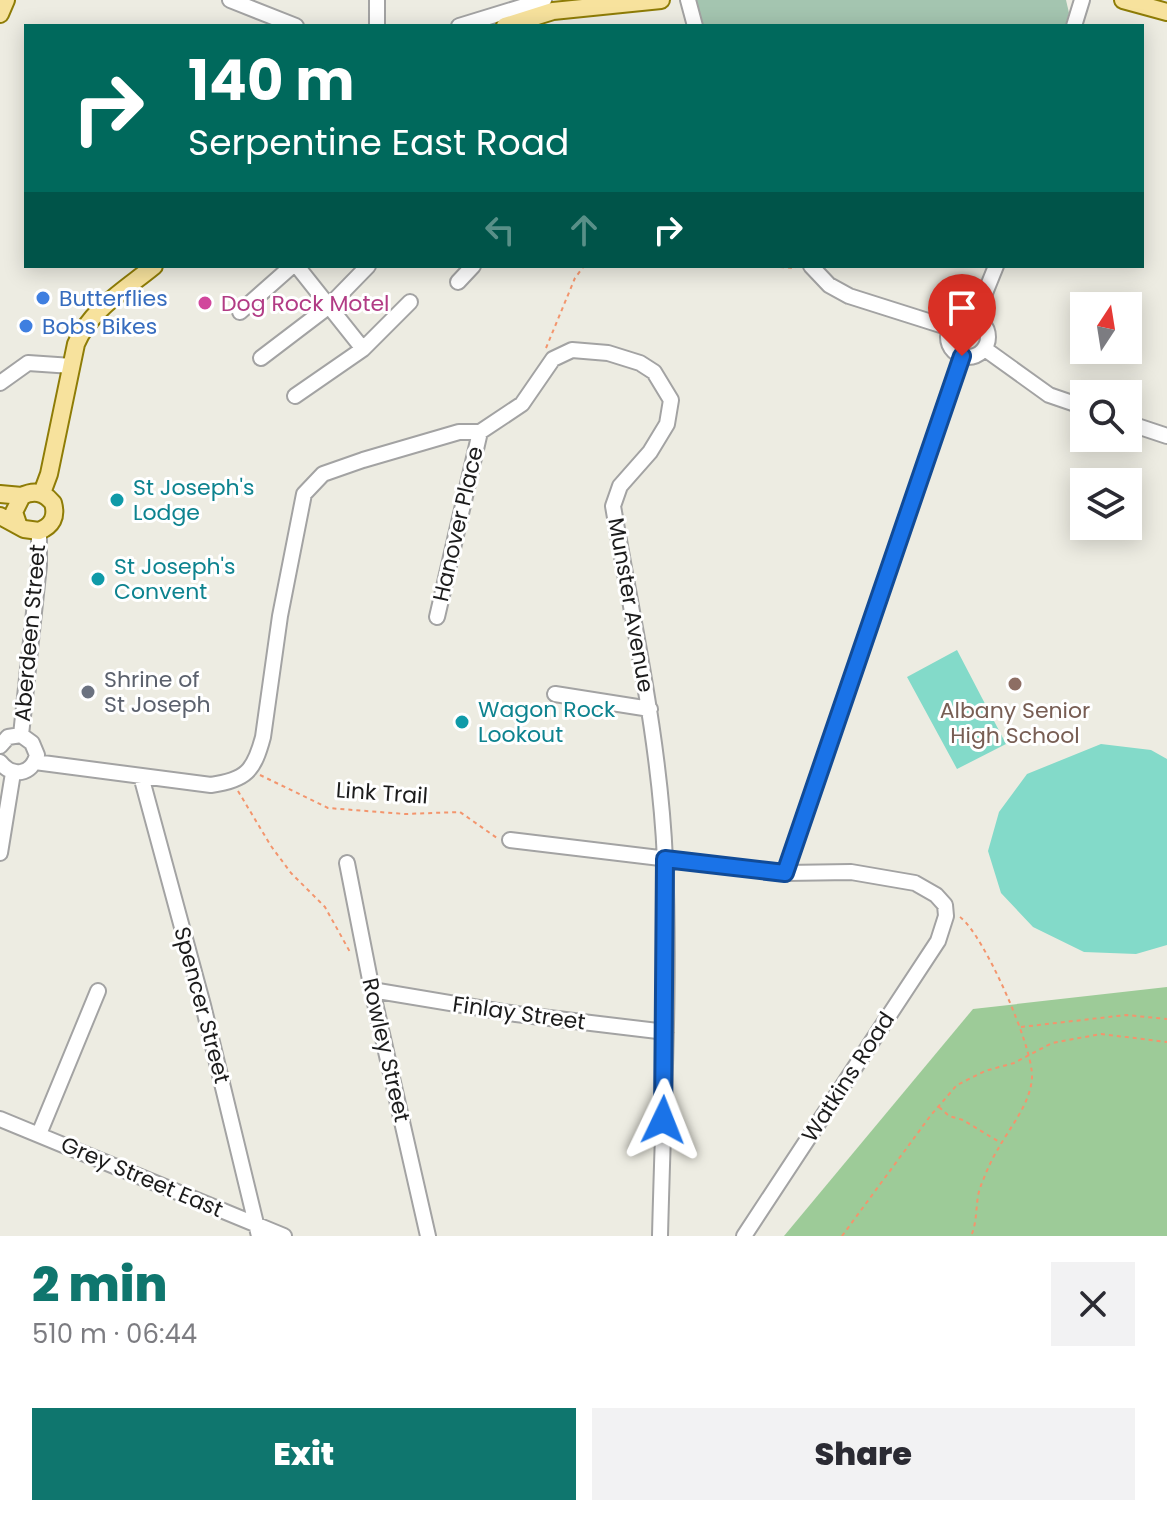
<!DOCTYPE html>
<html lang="en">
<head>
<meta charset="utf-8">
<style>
  :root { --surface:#fff; --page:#f2f2f3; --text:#2b2b33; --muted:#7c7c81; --accent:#0f766e }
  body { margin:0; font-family:Poppins,sans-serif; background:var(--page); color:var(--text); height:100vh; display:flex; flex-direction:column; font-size:30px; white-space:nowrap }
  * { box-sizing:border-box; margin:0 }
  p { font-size:26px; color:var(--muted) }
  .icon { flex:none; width:44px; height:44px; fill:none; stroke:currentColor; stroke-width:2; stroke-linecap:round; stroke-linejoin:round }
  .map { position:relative; height:1236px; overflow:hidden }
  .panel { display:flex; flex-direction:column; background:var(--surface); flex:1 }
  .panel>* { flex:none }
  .hud { position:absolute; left:24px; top:24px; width:1120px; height:244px; border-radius:0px; box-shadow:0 4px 20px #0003; background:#00695c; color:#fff; overflow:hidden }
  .needle { width:52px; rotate:12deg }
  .fabs { position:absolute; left:1070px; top:292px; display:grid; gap:16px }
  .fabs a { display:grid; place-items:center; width:72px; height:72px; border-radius:0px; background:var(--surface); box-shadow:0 4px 20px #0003; font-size:40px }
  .pin { position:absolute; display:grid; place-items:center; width:68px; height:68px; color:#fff; margin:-82px -34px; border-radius:50% 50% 50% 0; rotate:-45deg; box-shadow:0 0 8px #0007 }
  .pin .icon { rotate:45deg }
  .me { position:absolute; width:88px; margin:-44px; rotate:2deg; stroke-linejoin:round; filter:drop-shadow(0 0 6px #0008) }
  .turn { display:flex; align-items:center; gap:28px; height:168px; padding:0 32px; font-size:36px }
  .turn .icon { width:104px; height:104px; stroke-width:2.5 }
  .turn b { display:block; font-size:56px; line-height:68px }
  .lanes { display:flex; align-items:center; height:76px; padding:0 32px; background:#0003; justify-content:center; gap:40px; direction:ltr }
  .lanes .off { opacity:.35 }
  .round { display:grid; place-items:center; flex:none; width:84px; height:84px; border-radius:0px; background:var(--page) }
  .head { display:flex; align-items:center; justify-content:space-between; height:136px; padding:0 32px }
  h1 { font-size:48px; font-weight:800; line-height:60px; color:var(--accent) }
  .action { display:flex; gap:16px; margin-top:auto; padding:16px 32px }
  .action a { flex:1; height:92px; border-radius:0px; background:var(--accent); color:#fff; font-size:32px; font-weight:800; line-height:92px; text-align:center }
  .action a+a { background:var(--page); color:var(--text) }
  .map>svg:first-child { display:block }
</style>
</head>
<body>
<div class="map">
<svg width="1167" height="1236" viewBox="0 0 1167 1236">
  <rect width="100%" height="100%" fill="#edece2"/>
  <!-- forest -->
  <path fill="#9dcb98" d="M1167,987V1236H784L973,1009Z"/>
  <!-- cemetery -->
  <path fill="#a4c5b0" d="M694,0H1066L1069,13L1065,26H700Z"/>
  <!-- pitch -->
  <path fill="#83dac9" d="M957,650L1006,744L957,769L907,677Z
    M1101,744L1151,750L1167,759V945L1136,954L1084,952L1033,927L1001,893L988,851L999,812L1027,774Z"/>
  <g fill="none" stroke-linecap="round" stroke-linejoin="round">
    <!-- minor casing -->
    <g stroke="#a3a3a3" stroke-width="18">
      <path id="minor" d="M230,0L296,26
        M688,0L695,26
        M377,26V0
        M459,26L544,0
        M1074,26L1082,0
        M297,266L363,349L410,302
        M811,266L829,285L849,296L950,328
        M458,282L473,266
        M240,312L292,266
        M948 337a20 20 0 1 1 40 0a20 20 0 1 1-40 0Z
        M975,318L996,266
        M985,349L1049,395L1084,407
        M261,358L328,307L368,266
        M0,383L28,363L72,366
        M295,396L363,349
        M1128,423L1167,436
        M437,617L480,432
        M555,694L650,709
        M21,735L39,565V531
        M0,746L8,737L21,735L32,743L37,755C32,775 12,778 0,762
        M35,762L211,785C246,780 254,771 263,737L280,616L304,494L323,474L363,460L459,432H480L522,404L553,359L572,350L608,353L640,363L654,372L671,400L667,424L650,452L620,486L613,506C633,624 660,741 665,860C670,985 663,1111 660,1236
        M141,776L203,1005L259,1236
        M510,840L785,873L851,872L915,883L936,895L945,905L946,916L938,941L744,1236
        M0,853L13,773
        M347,863L372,990L428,1236
        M785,873L962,356
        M372,990L516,1014L666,1032
        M0,1119L284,1236
        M39,1134L98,991"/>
    </g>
    <!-- major casing -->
    <g stroke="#8e7c06" stroke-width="20">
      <path id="major" d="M1123,0L1167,12
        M0,14L6,0
        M505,26L553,11L661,0
        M42,493L49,474L76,344C90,310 126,289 154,266
        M0,494L22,496
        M0,516L24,529L39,531C52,526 57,517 53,503C44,492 34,490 22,496L14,512L18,524"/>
    </g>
    <!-- path -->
    <path stroke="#f3956d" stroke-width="2" stroke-dasharray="4 4" stroke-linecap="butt" d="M764,266L796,268
      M546,348L575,278L584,266
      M260,775L328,808L405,814L460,812L497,838
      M238,791L271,846L291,873L325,907L350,952
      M960,917C984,935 1033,1046 1032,1077C1031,1103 1010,1127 998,1149C991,1160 985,1175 980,1188C975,1203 978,1221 971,1236
      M1021,1027L1126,1015L1167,1019
      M939,1107L949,1116L963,1120L1001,1143
      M842,1236L931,1115L957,1085L985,1071L1014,1063L1052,1043L1101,1034L1167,1042"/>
    <!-- minor -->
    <use href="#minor" stroke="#fff" stroke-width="14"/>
    <!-- major -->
    <use href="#major" stroke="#f7e29d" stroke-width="16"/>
  </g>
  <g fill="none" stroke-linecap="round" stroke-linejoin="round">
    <!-- route casing -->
    <g stroke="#114b97" stroke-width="20">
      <path id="route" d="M663,1120L665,859L785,873L962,356"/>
    </g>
    <!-- route -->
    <use href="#route" stroke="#1a73e8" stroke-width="14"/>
  </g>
  <!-- markers -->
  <g fill="#3f7fe0" stroke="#fff" stroke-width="3">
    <circle cx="43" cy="298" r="8"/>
    <circle cx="26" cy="326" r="8"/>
  </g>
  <circle fill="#d1479c" stroke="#fff" stroke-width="3" cx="205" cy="303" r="8"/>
  <g fill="#0f9aa8" stroke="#fff" stroke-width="3">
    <circle cx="117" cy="500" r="8"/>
    <circle cx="98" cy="579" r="8"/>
    <circle cx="462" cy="722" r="8"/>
  </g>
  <circle fill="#8d6e63" stroke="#fff" stroke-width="3" cx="1015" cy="684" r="8"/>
  <circle fill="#6b7280" stroke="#fff" stroke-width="3" cx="88" cy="692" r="8"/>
  <g text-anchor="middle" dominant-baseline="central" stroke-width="6" stroke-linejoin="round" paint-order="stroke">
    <!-- shop labels -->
    <g font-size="22" fill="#366cbe" stroke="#fff" text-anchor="start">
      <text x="59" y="298">Butterflies</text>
      <text x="42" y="326">Bobs Bikes</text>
    </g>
    <!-- hotel labels -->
    <g font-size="22" fill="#b23c85" stroke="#fff" text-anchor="start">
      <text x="221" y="303">Dog Rock Motel</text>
    </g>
    <!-- culture labels -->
    <g font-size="22" fill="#0d838f" stroke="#fff" text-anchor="start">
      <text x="133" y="487">St Joseph's<tspan x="133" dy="25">Lodge</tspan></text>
      <text x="114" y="566">St Joseph's<tspan x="114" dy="25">Convent</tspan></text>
      <text x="478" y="709">Wagon Rock<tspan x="478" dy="25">Lookout</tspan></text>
    </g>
    <!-- street labels -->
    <g font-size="22" fill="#1c1c1c" stroke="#fff">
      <text transform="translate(458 524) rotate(-77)">Hanover Place</text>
      <text transform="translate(631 605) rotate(80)">Munster Avenue</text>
      <text transform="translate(30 633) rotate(-85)">Aberdeen Street</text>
      <text transform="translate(382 793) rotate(4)">Link Trail</text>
      <text transform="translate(202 1005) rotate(75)">Spencer Street</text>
      <text transform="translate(519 1013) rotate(8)">Finlay Street</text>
      <text transform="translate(386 1050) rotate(77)">Rowley Street</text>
      <text transform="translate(848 1077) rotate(-57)">Watkins Road</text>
      <text transform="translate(142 1177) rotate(23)">Grey Street East</text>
    </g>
    <!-- worship labels -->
    <g font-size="22" fill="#5b616d" stroke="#fff" text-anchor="start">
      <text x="104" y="679">Shrine of<tspan x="104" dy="25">St Joseph</tspan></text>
    </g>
    <!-- education labels -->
    <g font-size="22" fill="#785e54" stroke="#fff">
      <text x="1015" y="710">Albany Senior<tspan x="1015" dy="25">High School</tspan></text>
    </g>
  </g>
</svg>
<div class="fabs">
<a><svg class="needle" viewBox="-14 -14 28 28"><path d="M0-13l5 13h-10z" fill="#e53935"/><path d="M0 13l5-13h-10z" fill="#7c7c81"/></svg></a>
<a><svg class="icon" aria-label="search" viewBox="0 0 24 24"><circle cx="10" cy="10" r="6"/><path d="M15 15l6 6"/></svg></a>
<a><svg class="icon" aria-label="layers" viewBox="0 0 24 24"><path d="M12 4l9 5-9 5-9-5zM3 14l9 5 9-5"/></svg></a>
</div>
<div class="pin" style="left:962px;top:356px;background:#d93025"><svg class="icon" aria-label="arrive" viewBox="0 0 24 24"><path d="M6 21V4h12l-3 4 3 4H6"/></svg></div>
<svg class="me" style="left:663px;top:1120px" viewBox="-20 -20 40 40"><path d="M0-17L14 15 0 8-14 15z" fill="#1a73e8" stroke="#fff" stroke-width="4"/></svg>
<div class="hud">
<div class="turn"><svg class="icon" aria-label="right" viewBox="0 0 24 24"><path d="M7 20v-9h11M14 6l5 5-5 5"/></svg><div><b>140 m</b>Serpentine East Road</div></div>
<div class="lanes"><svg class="icon off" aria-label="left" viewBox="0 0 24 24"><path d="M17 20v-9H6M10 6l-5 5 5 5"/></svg><svg class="icon off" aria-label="ahead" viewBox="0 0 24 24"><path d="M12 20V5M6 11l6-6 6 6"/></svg><svg class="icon" aria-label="right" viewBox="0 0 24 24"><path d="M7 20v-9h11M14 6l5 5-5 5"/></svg></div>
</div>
</div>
<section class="panel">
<div class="head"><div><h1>2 min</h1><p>510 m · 06:44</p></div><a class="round"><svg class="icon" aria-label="close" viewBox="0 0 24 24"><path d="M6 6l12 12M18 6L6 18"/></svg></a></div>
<div class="action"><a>Exit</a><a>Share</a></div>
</section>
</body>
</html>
